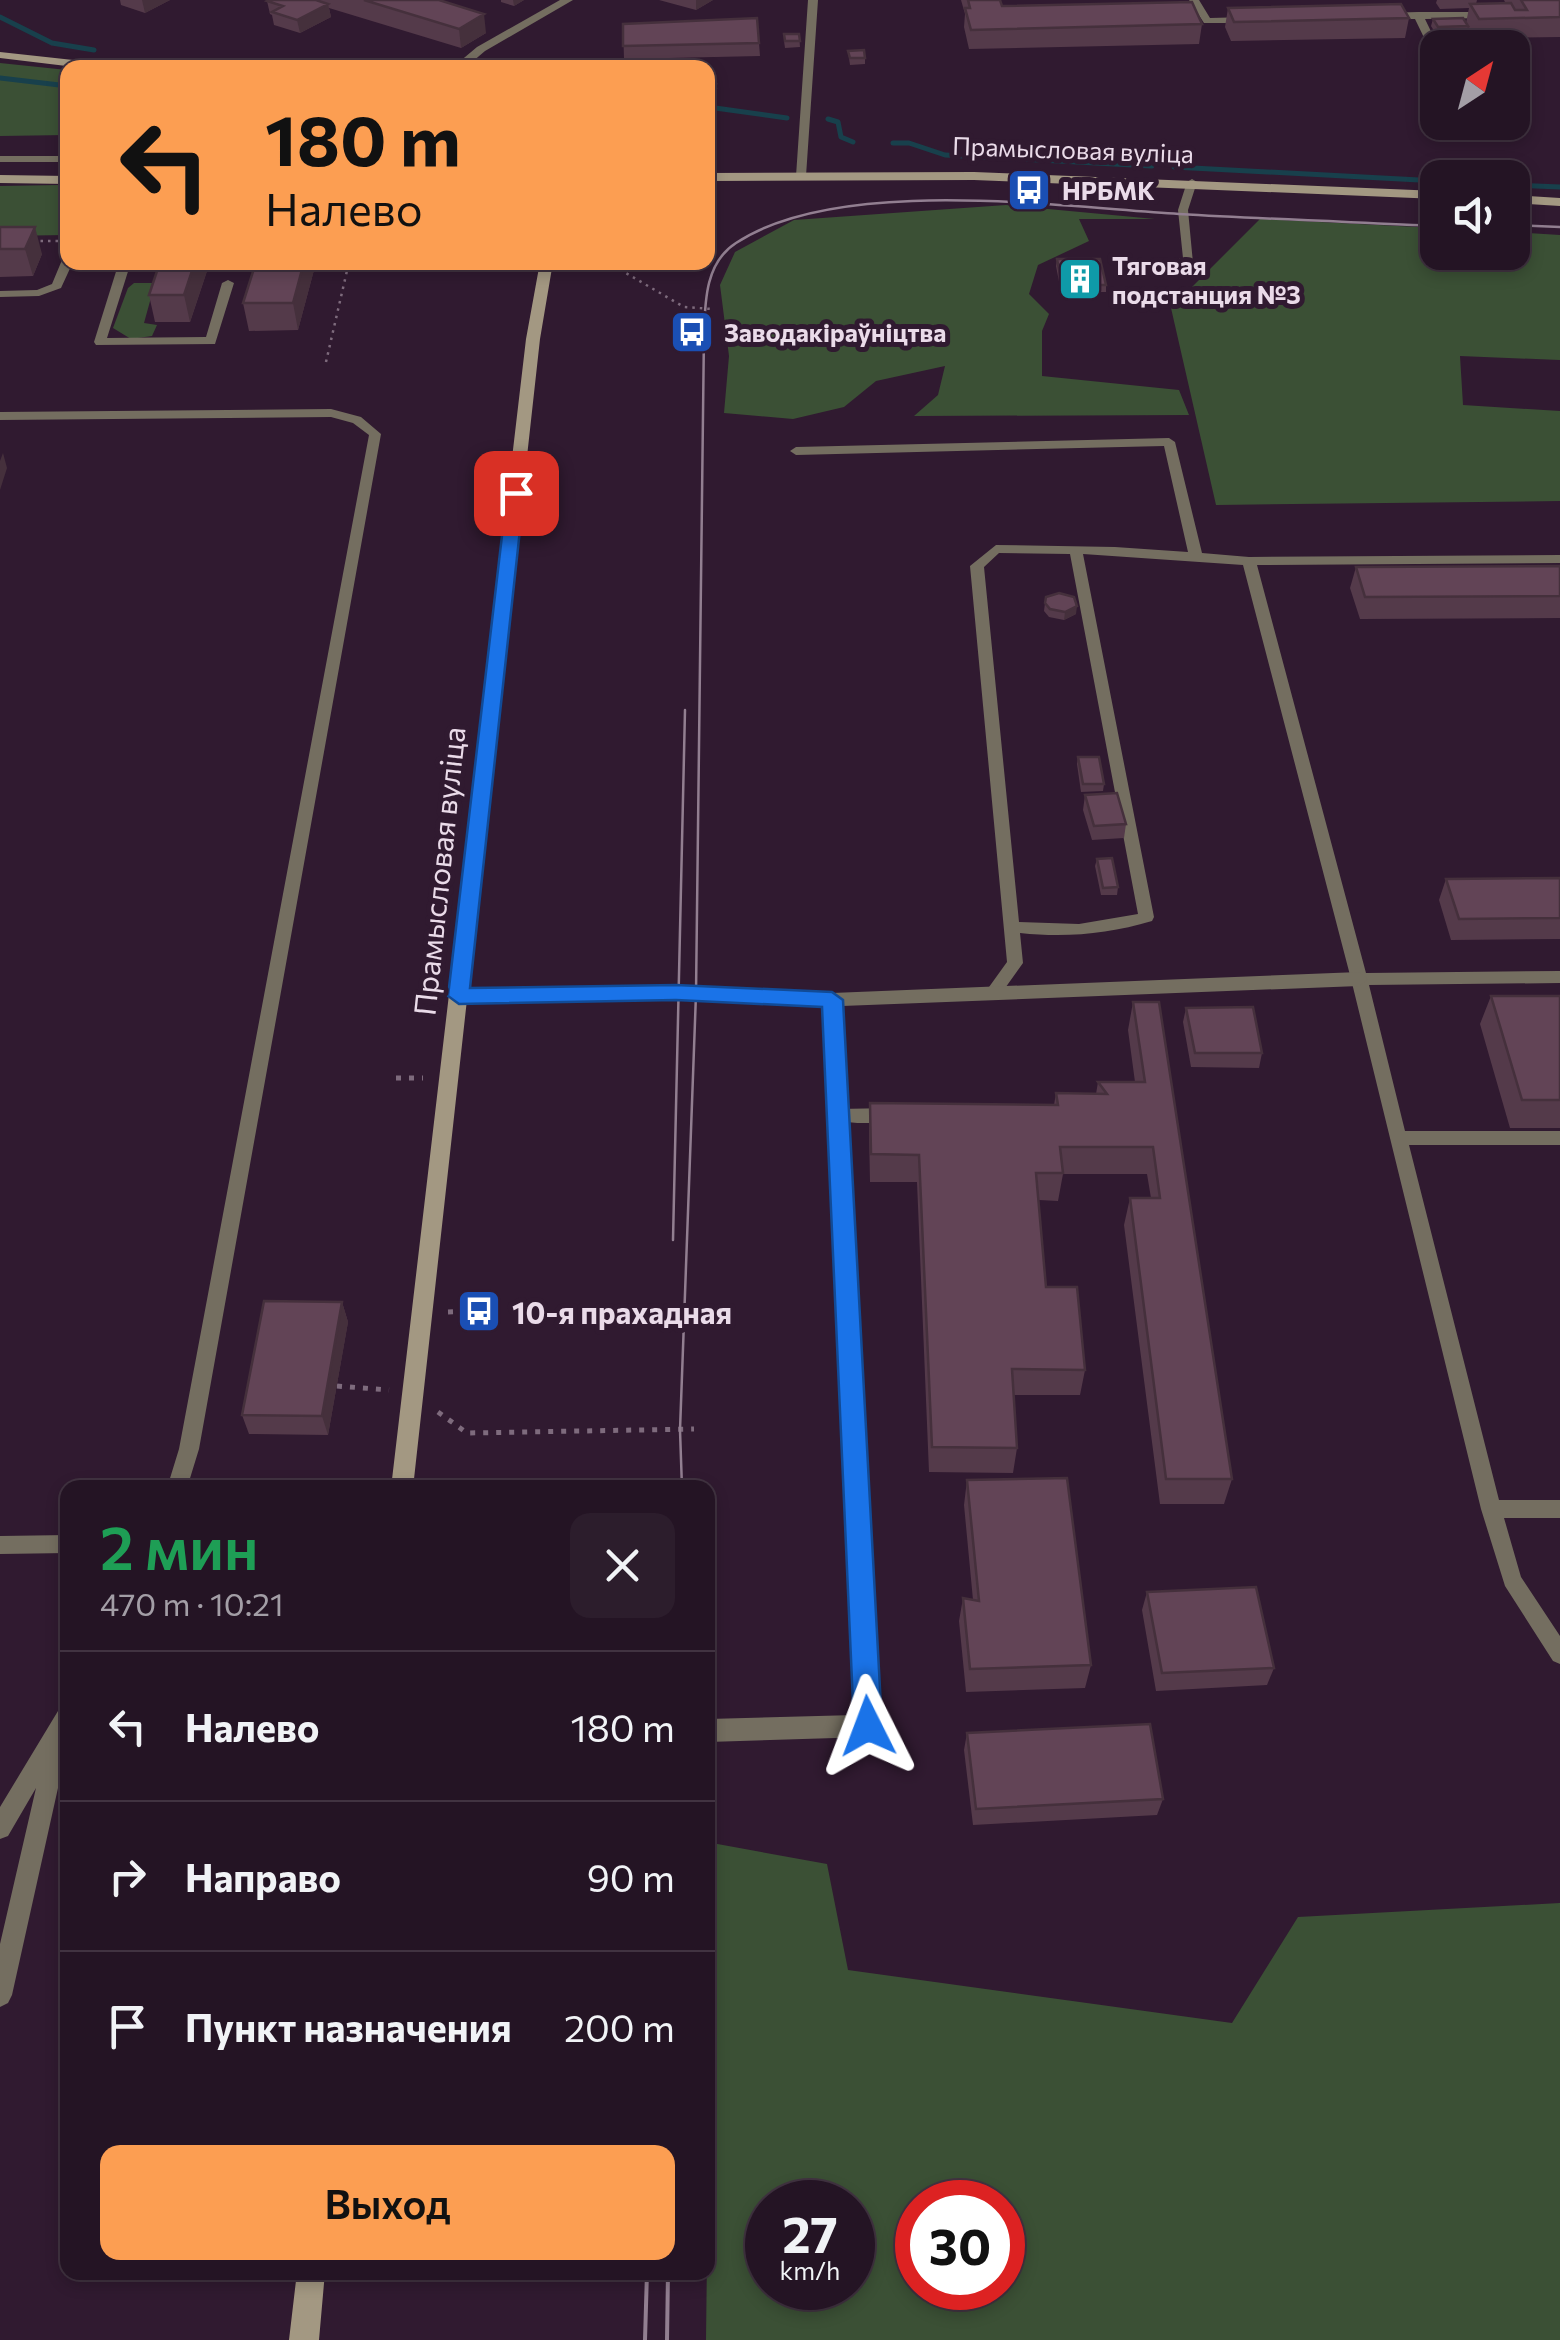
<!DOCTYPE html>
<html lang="ru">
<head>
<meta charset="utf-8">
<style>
  :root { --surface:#241424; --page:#2c1d2c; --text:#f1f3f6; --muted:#a39ea6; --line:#413341; --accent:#fc9e52 }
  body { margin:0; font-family:Commissioner,sans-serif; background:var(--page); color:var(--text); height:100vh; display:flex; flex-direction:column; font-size:38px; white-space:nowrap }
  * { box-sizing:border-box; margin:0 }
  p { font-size:32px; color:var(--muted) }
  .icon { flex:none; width:55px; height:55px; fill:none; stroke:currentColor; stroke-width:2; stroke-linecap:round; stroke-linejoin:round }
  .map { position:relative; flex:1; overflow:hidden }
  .details { position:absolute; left:60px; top:1480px; width:655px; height:800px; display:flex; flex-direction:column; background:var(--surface); border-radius:20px; box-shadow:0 5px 15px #0003,0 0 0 2px var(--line) }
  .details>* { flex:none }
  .banner { position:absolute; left:60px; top:60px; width:655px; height:210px; border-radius:20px; box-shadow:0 5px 15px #0003,0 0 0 2px var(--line); background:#fc9e52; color:#111; overflow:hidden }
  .needle { width:65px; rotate:36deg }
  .buttons { position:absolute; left:1420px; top:30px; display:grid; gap:20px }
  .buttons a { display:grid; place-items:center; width:110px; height:110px; border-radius:20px; background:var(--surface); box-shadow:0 5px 15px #0003,0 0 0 2px var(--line); font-size:50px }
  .speed { position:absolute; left:745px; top:2180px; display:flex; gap:20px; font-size:50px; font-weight:700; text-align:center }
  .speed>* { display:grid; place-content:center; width:130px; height:130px; border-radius:50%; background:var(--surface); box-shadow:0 5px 15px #0003,0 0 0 2px var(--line); line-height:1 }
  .speed small { font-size:25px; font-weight:400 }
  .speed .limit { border:15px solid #d22; background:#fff; color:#111 }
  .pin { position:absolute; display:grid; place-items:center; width:85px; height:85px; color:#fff; margin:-42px; border-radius:20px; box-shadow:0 5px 15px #0006 }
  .me { position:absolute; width:110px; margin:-55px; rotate:357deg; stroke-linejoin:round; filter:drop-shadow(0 0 8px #0008) }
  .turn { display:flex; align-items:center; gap:35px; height:210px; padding:0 40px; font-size:45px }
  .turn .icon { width:130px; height:130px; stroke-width:2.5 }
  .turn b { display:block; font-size:70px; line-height:85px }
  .round { display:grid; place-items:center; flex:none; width:105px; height:105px; border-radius:20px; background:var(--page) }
  .headline { display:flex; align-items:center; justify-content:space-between; height:170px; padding:0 40px }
  h1 { font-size:60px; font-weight:600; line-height:75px; color:#1e9e55 }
  .cta { display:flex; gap:20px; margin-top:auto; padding:20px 40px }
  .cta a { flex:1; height:115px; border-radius:20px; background:var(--accent); color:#111; font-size:40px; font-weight:600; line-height:115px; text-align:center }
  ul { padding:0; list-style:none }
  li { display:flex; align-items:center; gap:30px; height:150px; padding:0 40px; border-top:2px solid var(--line) }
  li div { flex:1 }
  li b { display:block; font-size:38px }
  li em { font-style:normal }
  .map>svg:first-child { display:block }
</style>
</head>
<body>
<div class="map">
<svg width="1560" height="2340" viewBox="0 0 1560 2340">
  <rect width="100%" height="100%" fill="#301a30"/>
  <!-- green -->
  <path fill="#3b5035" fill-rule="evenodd" d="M0,63L67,70V135L0,136Z
    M59,185L67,187V235L0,236V186Z
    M1006,205L1155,219H1079L1089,241L1038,265L1029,294L1049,314L1042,331V376L1179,390L1189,415L914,416L938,395L945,366L876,381L844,407L793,419L724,413L729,356L720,285L735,252L794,220Z
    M1260,219L1437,228L1438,252H1512L1513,232L1560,235V360L1460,356L1463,405L1560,411V501L1216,505L1171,308Z
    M134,283H155L144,323L157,325L152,336L131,339L113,328L128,288Z
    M712,1843L827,1864L848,1970L1232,2023L1298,1917L1560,1903V2340H706ZM852,2202V2288H768V2202ZM1002,2202V2288H918V2202Z"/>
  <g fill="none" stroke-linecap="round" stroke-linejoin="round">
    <!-- stream -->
    <path stroke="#18404c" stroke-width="5" d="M0,17L52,43L94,50
      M489,64L495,68
      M0,78L68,86
      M708,107L787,118
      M828,119L838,122L841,137L853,142
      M893,143H909L945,155L1152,166
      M1174,167L1438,181
      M1512,185L1560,187"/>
    <!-- path-far1 -->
    <path stroke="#7e6b7d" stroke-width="2.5" stroke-dasharray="2.5 5" stroke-linecap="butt" d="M708,80L719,86L708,91
      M33,241H62
      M607,262L684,307L712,309
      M326,362L349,262"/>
    <!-- path -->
    <path stroke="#7e6b7d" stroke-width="5" stroke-dasharray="5 8" stroke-linecap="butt" d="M396,1078H423
      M448,1312L479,1311
      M337,1386L389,1390
      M438,1412L467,1433L694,1429"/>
    <!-- lane -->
    <path fill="#746e60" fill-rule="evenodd" d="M808,0H818L806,176L801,179L796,176Z
      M1189,0H1199L1210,18L1248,17L1253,20L1248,23H1204Z
      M1418,12H1488L1493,15L1488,18L1425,19L1439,48L1435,53L1430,50L1415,19H1384L1379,16L1384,13Z
      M0,156H68V162H0Z
      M1192,179L1197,182L1188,210L1193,263L1125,267L1123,265L1129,262L1183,258L1178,210L1187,182Z
      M68,257V262H73L61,288L39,296L0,297V291L37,290L52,284L62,260Z
      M119,262H131L107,338L206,337L222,283L228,280L234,283L215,344L96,345L94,342Z
      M331,409L361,417L381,434L199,1449L187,1488H167L179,1449L369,435L353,423L331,417L0,420V412Z
      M1169,438L1175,442L1202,553L1249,557L1560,555V563L1257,565L1366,973L1560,971V983L1369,985L1405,1131H1560V1145H1409L1499,1500H1560V1518H1504L1521,1577L1560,1636V1664L1553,1661L1505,1586L1481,1509L1351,979L1243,565L1083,554L1154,917L1152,921C1108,934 1066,938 1020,933L1023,963L998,998L992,1000L984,994L1007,962L970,566L996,545L1115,547L1188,552L1164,446L796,455L790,451L796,447ZM999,553L1070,554L1138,914L1079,924L1019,922L984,567Z
      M892,1108L901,1115C890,1125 840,1126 829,1116L838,1109Z
      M68,1535V1553L0,1554V1536Z
      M68,1703V1743L12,1995L8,2003L0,2007V1944L36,1788L8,1836L0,1839V1807L61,1706Z"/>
    <!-- street -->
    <path fill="#746e60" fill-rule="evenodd" d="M560,0H573L485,51L465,68H452L477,47Z
      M1359,972L1368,979L1359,986L842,1006L880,1726L877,1734L868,1737L708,1742V1719L855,1715L823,1006L676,1000L459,1003L452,1001L450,996L452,991L676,986L832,993Z"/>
    <!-- secondary -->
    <path fill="#a39882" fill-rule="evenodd" d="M0,52L119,65L124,68H83L0,58Z
      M974,172L1438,191V199L974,180L708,181V173Z
      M0,175L68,176V184L0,183Z
      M1512,195L1560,198V206L1512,203Z
      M540,262H553L540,339L413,1488H391L526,339Z
      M297,2272H325L319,2340H289Z"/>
    <!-- tram-far1 -->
    <path stroke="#927f91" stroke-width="2.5" d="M1512,225L1560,227
      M673,1240L685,710
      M682,1488L680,1430L696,994L704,332C705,300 706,262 736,243C839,175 1059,207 1179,214C1265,219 1352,222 1438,226"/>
    <!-- tram -->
    <path stroke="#927f91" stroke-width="4" d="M645,2340L647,2272
      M667,2340L668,2272"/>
  </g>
  <!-- wall -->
  <path fill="#543a4a" d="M120,0H170L145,13L121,5Z
    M269,0H439L486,33L461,48L329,8L331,17L300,33L274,25L272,15L270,14L267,1Z
    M501,0H524L514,6L501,2Z
    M659,0H713L696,10Z
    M961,0H1000L1002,6L1202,24L1199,44L969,49L964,27L965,14Z
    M1437,0H1477L1476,4H1506L1504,0H1560V37L1474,38L1468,27L1466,33L1436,34L1431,26L1433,19L1466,23L1469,8L1440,9L1436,3Z
    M1228,8L1409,18L1405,38L1231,41L1225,27Z
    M623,24L759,43L760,56L624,59Z
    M799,34L800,47L785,48L784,41Z
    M848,51L865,58V64L850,65Z
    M0,227L42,254L33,276L0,277Z
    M1057,259L1106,285V292H1061L1056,266Z
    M160,262H333L331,270H314L298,330L249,331L243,303L253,271H207L190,322H155L149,295Z
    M1560,566V618L1360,619L1350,588L1356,567Z
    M1045,603L1076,614L1064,620L1049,617L1044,611Z
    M1078,757L1104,784L1103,791L1081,792L1077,764Z
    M1085,795L1126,824L1124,838L1092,840L1083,810Z
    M1097,859L1118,887L1117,895H1101L1095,866Z
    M1560,878V939L1451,940L1439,900L1446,879Z
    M1491,996H1560V1128H1510L1480,1024Z
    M1133,1002L1232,1479L1224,1504H1160L1124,1225L1130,1198H1151L1147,1174H1063L1058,1201L1039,1200L1046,1287L1085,1370L1080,1395H1013L1017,1448L1013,1473L929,1472L917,1182H870L869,1131L870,1103L1054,1105L1056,1093L1096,1094L1098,1082H1135L1128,1030Z
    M1186,1008L1262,1053L1259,1068L1191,1067L1183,1022Z
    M342,1302L348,1322L328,1435L249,1434L242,1415Z
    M967,1480L1091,1665L1085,1688L966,1692L959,1621L963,1598L973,1600L964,1505Z
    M1147,1592L1274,1668L1267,1685L1156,1691L1142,1610Z
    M967,1733L1163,1799L1157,1815L973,1825L964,1750Z"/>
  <!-- shaded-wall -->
  <path fill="#45303c" d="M142,0H170L145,13Z
    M513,0H524L514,6Z
    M696,0H713L696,10Z
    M328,4L331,17L300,33L297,20Z
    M484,14L486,33L461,48L459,29Z
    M35,227L42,254L33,276L25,249Z
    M195,262H205L207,271L190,322L184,295Z
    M304,262H312L314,270L298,330L293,303Z
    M3,453L7,468L0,490V461Z
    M1077,606L1076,614L1064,620L1065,612Z
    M342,1302L348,1322L328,1435L322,1416Z"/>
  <!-- building -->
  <path fill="#624456" stroke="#45303c" stroke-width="2.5" d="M269,0H316L328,4L297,20L272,12L283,6L267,1Z
    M364,0H439L484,14L459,29Z
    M968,0H1000L1002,6L1192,2L1202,24L971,30L965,8H970Z
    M1521,0H1560V17L1479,19L1470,4L1511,3L1515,10H1527Z
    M1401,4L1409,18L1234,22L1228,8Z
    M757,18L759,43L623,46V24Z
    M1463,18L1468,26L1438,27L1433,19Z
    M784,34H799L800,41H785Z
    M864,50L865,58H850L848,51Z
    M0,227H35L25,249H0Z
    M1057,259H1100L1106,285H1062Z
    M160,262H195L184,295H149Z
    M256,262H304L293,303H243Z
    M1560,566V596L1365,597L1356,567Z
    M1059,593L1074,597L1077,606L1065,612L1050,609L1045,603L1046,597Z
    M1078,757H1099L1104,784H1083Z
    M1117,793L1126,824L1094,826L1085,795Z
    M1112,858L1118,887L1103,888L1097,859Z
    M1560,878V918L1459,919L1446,879Z
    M1491,996H1560V1100H1522Z
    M1133,1002H1159L1232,1479H1166L1130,1198H1160L1153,1147H1060L1063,1173H1036L1046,1287H1077L1085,1370L1012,1369L1017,1448L932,1447L919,1155L871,1154L870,1103L1058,1105L1056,1093L1107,1094L1098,1082H1145Z
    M1253,1007L1262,1053H1195L1186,1008Z
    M264,1301L342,1302L322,1416L242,1415Z
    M1067,1478L1091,1665L970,1669L963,1598L979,1601L967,1480Z
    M1256,1587L1274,1668L1162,1673L1147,1592Z
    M1150,1724L1163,1799L976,1809L967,1733Z"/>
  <!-- route -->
  <path fill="#1a73e8" stroke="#114b97" stroke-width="2.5" d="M516,488L524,493L470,988L676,985L832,992L843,1000L882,1726L878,1735L868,1739L858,1735L854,1726L822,1007L676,1000L459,1004L448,996L507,493Z"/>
  <!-- icons -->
  <defs>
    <g id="bus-square" transform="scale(2.25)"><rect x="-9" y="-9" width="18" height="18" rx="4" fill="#1a4fb4" stroke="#301a30"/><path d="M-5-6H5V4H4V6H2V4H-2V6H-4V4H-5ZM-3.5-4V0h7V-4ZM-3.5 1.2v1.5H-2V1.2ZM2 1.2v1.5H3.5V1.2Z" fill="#fff"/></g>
    <g id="building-square" transform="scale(2.25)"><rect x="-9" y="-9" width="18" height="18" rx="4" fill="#0f9aa8" stroke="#301a30"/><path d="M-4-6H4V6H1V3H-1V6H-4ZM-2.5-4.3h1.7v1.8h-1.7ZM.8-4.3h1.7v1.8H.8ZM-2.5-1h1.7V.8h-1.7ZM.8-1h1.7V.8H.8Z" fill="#fff"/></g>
  </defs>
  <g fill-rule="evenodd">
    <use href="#bus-square" x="1029" y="190"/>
    <use href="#building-square" x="1080" y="279"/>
    <use href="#bus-square" x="692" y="332"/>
    <use href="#bus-square" x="479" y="1311"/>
  </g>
  <g text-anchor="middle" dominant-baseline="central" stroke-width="10" stroke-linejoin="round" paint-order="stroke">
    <!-- far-street labels -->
    <g font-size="25" fill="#eadbe9" stroke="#301a30">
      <text transform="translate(1073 149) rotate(2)">Прамысловая вуліца</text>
    </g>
    <!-- far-poi labels -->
    <g font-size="25" font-weight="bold" fill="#eadbe9" stroke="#301a30" text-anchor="start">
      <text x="1062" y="190">НРБМК</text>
      <text x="1112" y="265">Тяговая<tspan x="1112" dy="29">подстанция №3</tspan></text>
      <text x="724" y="332">Заводакіраўніцтва</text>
    </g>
    <!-- street labels -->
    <g font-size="30" fill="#eadbe9" stroke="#301a30">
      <text transform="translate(438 871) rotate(-84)">Прамысловая вуліца</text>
    </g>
    <!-- poi labels -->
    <g font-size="30" font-weight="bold" fill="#eadbe9" stroke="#301a30" text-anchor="start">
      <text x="512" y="1311">10-я прахадная</text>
    </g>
  </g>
</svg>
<div class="buttons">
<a><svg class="needle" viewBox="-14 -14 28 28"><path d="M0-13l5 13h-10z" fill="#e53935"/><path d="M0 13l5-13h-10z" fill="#a39ea6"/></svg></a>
<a><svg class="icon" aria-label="sound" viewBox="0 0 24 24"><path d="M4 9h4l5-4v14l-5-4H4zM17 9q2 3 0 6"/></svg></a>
</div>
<div class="speed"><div>27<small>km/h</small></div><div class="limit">30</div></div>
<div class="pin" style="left:516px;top:493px;background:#d93025"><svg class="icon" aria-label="arrive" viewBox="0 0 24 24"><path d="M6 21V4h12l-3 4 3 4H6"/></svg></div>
<svg class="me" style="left:868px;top:1726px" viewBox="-20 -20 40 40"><path d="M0-17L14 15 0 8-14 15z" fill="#1a73e8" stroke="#fff" stroke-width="4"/></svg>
<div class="banner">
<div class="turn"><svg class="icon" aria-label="left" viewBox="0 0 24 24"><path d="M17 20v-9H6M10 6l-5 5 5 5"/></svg><div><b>180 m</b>Налево</div></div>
</div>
<section class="details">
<div class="headline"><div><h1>2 мин</h1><p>470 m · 10:21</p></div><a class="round"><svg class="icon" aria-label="close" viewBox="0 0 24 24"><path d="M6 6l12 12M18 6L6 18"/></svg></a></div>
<ul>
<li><svg class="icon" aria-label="left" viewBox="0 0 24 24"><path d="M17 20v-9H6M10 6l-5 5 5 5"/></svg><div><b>Налево</b></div><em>180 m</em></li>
<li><svg class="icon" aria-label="right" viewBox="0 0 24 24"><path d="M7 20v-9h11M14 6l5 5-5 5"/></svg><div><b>Направо</b></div><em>90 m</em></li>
<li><svg class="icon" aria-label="arrive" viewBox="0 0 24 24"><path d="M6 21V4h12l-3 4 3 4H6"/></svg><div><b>Пункт назначения</b></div><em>200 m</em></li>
</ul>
<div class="cta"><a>Выход</a></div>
</section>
</div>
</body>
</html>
